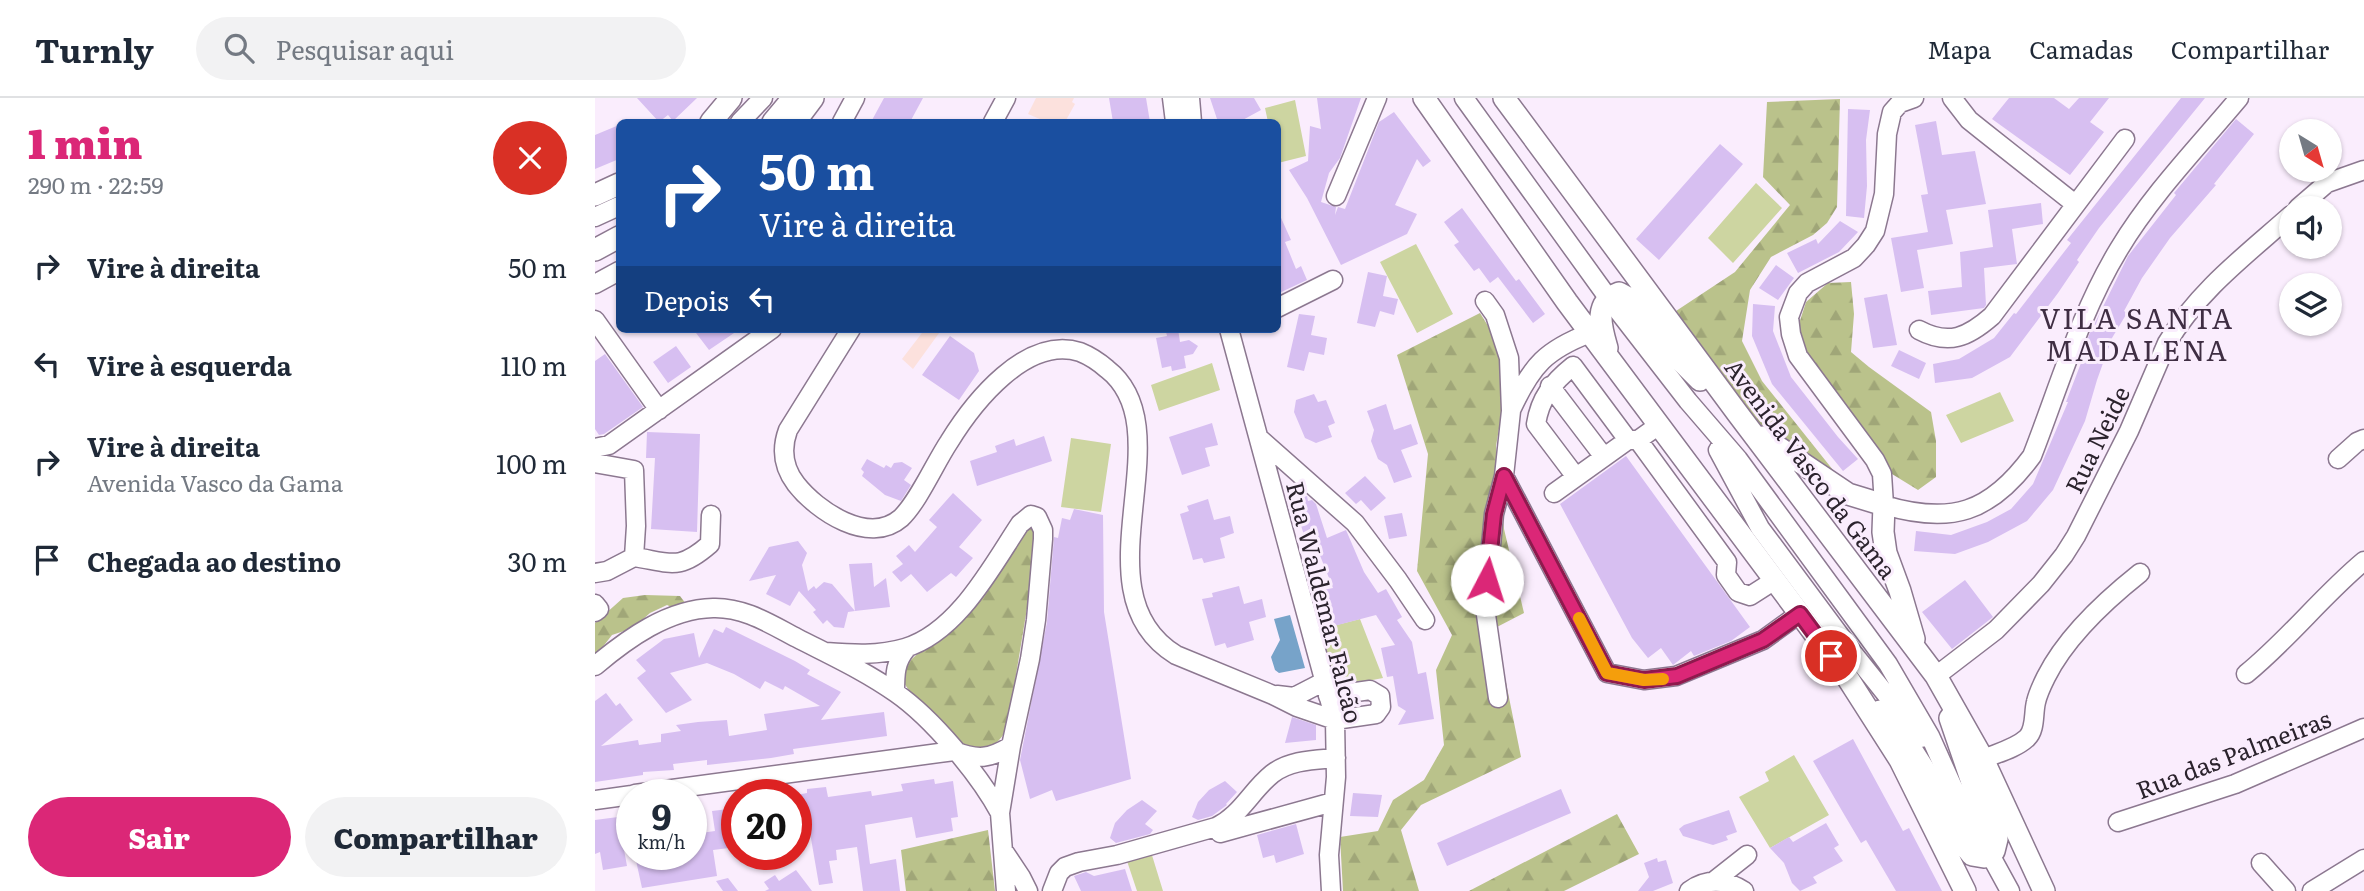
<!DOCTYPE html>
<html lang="pt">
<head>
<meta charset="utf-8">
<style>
  :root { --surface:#fff; --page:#f2f2f3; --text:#1f2937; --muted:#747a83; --line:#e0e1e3; --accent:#db2777 }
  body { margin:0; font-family:Literata,serif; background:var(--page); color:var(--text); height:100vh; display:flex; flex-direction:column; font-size:26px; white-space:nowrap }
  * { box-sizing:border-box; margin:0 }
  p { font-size:23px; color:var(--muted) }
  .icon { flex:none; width:38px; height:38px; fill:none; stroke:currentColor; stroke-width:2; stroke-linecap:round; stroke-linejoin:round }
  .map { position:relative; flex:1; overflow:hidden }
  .details { display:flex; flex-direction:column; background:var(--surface); width:595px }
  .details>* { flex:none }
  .hud { position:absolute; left:21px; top:21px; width:665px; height:214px; border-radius:10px; box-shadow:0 2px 5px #0004; background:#1a4fa0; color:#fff; overflow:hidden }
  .needle { width:46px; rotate:143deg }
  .controls { position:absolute; left:1684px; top:21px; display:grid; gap:14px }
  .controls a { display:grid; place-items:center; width:63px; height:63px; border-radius:50%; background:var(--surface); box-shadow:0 2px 5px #0004; font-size:35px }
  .speed { position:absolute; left:21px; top:681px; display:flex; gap:14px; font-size:35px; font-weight:700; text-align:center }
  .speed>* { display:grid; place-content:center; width:91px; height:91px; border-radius:50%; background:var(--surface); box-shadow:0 2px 5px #0004; line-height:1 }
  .speed small { font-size:18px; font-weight:400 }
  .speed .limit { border:10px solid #d22; background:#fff; color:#111 }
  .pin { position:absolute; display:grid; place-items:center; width:60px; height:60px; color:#fff; margin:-30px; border:4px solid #fff; border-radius:50%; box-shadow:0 2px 7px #0007 }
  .me { position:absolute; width:77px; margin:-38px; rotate:5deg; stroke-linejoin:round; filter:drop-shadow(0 0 5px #0008) }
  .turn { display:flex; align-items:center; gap:24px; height:147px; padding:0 28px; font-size:32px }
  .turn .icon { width:91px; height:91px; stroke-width:2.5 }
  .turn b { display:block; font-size:49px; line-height:60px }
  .then { display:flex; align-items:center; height:66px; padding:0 28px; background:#0003; gap:14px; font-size:26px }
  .round { display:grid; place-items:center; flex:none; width:74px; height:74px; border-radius:37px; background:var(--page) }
  .head { display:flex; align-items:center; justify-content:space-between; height:119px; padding:0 28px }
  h1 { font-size:42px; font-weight:800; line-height:52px; color:var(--accent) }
  .button { display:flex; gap:14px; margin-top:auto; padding:14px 28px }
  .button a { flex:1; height:80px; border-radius:42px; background:var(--accent); color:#fff; font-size:28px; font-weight:800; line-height:80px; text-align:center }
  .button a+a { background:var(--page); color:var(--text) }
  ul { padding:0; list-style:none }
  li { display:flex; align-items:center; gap:21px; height:98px; padding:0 28px }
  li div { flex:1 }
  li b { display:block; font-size:26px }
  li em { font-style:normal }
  header { display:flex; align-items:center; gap:42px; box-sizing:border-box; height:98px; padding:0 35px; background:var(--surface); border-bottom:2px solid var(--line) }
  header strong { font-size:33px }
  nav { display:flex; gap:38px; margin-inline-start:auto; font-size:24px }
  .search { width:490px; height:63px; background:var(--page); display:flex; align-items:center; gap:18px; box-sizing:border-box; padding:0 24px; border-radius:38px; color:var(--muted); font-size:26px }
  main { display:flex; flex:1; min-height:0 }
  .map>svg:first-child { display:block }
</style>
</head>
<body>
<header>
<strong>Turnly</strong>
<div class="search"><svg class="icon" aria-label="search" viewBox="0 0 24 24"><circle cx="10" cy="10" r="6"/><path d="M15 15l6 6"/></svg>Pesquisar aqui</div>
<nav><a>Mapa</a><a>Camadas</a><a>Compartilhar</a></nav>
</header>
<main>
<section class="details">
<div class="head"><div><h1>1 min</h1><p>290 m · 22:59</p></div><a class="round" style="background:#d93025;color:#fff"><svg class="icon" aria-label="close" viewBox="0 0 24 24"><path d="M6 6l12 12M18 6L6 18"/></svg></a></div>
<ul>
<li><svg class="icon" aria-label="right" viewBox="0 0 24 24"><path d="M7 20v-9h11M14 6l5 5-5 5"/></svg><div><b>Vire à direita</b></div><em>50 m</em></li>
<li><svg class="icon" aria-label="left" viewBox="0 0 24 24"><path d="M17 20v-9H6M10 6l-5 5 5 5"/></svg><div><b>Vire à esquerda</b></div><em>110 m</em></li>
<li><svg class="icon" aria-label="right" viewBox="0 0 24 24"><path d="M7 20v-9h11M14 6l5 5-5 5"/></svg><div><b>Vire à direita</b><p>Avenida Vasco da Gama</p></div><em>100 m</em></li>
<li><svg class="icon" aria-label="arrive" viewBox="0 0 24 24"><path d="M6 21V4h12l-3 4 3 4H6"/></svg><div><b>Chegada ao destino</b></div><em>30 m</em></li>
</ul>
<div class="button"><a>Sair</a><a>Compartilhar</a></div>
</section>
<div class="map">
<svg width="1769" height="793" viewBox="0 0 1769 793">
  <defs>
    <pattern id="forest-firs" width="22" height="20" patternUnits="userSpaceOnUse" patternTransform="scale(1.75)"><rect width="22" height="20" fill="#bac28b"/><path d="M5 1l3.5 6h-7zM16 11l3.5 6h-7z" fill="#a0a678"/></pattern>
  </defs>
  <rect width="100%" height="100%" fill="#faedfd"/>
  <!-- education -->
  <path fill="#fce1dd" d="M441,0H479L477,4L480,6L470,24H452L433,16Z
    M330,231H347L318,271L307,261Z"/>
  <!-- forest -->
  <path fill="url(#forest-firs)" d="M1245,1L1242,109L1232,125L1218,137L1176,159L1155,192L1147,243L1167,283L1242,377L1165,327L1081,213L1140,174L1195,107L1168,79L1172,4Z
    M1256,184L1259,216L1256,254L1274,269L1336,314L1341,343V379L1323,392L1297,376L1212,257L1203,229L1211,204L1233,185Z
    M885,215L903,244L909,301L901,348L909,431L929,515L900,530L926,659L826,707L806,732L824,793H748L745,739L783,733L798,702L829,682L849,647L841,572L857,537L822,473L833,356L802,257Z
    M437,426L443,444L412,631C401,650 388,656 368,646C357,635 311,594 309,584C303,559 339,549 353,536C386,506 408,464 432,428Z
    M50,497L85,498L91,506L81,511L72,507L55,515L38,530L17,537L0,559V525L28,500Z
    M1022,716L1044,756L969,793H874Z
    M393,732L400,793H311L306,752Z"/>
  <!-- pitch -->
  <path fill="#cdd5a1" d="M700,2L711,58L683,65L682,24H673L670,10Z
    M1161,85L1187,110L1138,165L1113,140Z
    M821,146L858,216L822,235L785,164Z
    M617,265L625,292L564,313L556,287Z
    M1405,294L1419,323L1366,345L1351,317Z
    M476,340L516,346L506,414L466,409Z
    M765,521L788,580L741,589L726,531Z
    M1199,657L1234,717L1175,750L1144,699L1174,683L1170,674Z
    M556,754L568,793H542L531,760Z"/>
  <!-- water -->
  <path fill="#77a3c9" d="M695,517L710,570L684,575L680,572L676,559L685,542L679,521Z"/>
  <!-- building -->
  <path fill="#d7bff1" d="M42,0H102L78,23L73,17L64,24Z
    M289,0H328L315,24H276Z
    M514,0H551L555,24H518Z
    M615,0H659L666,12L644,24H623Z
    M722,0H766L745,60L734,75L726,104L741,109L740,117L743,109L750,111L784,24L799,14L836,63L828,69L822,61L800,107L822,116L812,136L746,167L712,100L694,72L713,63L715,28L726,31Z
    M1414,0H1459L1474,11L1484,0H1514L1495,24L1509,34L1475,77L1397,21Z
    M1586,0H1610L1504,130L1482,162L1484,164L1463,195L1415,259L1377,280L1340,285L1338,266L1364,261L1399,240L1419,215L1421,216L1476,145L1472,142Z
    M1253,11L1275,12L1271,42L1272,88L1269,120L1251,118Z
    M1641,21L1659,36L1619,86L1621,87L1575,140L1547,180L1529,213L1532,215L1517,240L1502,282L1490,323L1458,392L1432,423L1393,444L1360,456L1319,453L1321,433L1356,437L1392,424L1416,411L1438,386L1473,304H1471L1486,265L1484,264L1494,237L1533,158L1581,97L1579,95Z
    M1341,23L1347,57L1380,53L1391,106L1351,112L1358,146L1322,152L1329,190L1306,194L1296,140L1333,134L1326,97L1333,96L1320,27Z
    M24,27V61L0,71V37Z
    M1125,46L1148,66L1064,162L1041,141Z
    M1446,105L1448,126L1417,131L1422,166L1389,170L1391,207L1389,210L1336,217L1333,193L1367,189L1365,154L1398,149L1393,112Z
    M867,110L921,183L924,181L950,216L938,225L903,179L895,185L884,170L879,173L859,147L864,144L849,124Z
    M682,111L696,142L690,144L701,171L706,168L712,182L682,196Z
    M1245,123L1263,134L1244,154L1203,175L1192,155L1221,141L1223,146Z
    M1181,167L1199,180L1183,202L1164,190Z
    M773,174L792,178L788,198L803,201L799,217L785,213L780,229L762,225Z
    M1292,196L1302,247L1278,250L1269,200Z
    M1158,206L1180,208L1178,233L1196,279L1243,339L1263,361L1248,373L1177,286L1157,238Z
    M704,216L720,218L716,237L732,240L729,257L714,254L709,273L692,269Z
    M98,231H145L114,252Z
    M583,231L585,244L594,242L603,248L598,256L589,258L591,270L577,273L576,268L567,270L561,240L572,238L571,234Z
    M355,238L379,255L384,273L364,302L327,277Z
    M81,248L96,269L73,285L58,264Z
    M1304,252L1331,265L1324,281L1296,268Z
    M10,256L48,309L9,336L4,337L0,331V263Z
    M719,296L723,304L731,302L740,325L733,328L737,339L721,345L710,340L699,314L701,302Z
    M791,306L799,332L816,326L823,346L806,352L817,379L799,385L792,367L783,361L776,343L779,332L772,313Z
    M617,325L623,347L610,350L615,368L587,377L574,339Z
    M52,334L105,336L102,434L56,431L60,360H51Z
    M449,338L457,363L382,388L375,363L402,354L400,348L419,341L421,348Z
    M1031,358L1155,529L1136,543L1099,558L1096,553L1078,567L1066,550L1053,560L1037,540L965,406Z
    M272,361L289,370L291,367L296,370L299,365L307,364L317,370L309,382L316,387L306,403L290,397L267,378L269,374L266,371Z
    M770,378L791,400L776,413L766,402L761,406L750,395Z
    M358,395L387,422L364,449L378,460L361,479L356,475L332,494L316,476L306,484L297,474L308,466L301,458L314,447L320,454L342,429L334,422Z
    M712,398L713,403L717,402L721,406L732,440L751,432L769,474L783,495L791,491L807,519L802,522L817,544L823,576L831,574L839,621L803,627L811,613L803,608L798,578L792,579L786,550L800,547L781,517L739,528L728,492L738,490L718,440L711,443L698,403Z
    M613,401L619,422L635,418L639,435L625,440L630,460L609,465L607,460L598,462L585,416L594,413L592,408Z
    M479,411L508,417L509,514L536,681L461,703L457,692L435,701L425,662L452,524L459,439L463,440L467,420L475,422Z
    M807,415L812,438L794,441L789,418Z
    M203,443L212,455L207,467L213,493L219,488L221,491L229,484L237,486L260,513L253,514L249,530L239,529L232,522L228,526L218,514L221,512L204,493L195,508L171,496L181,477L154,483L174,449Z
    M277,465L279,489L291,480L295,509L260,513L254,466Z
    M1370,482L1398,519L1357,551L1327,514Z
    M644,488L649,506L667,501L671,519L654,524L659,542L632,550L630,545L620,548L607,501L618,499L617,495Z
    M131,529L200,563L215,572L212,576L246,594L226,622L289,614L292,638L198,651L199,656L176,660L112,667V662L78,666L79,672L48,674V677L0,684V603L11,595L21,608L25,605L38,622L6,648L43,642L44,647L66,644V636L86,633L81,627L103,624L132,622L134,638L172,632L169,616L225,608L190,588L188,592L170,583L165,591L139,576L112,565L75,575L97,602L71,615L42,580L51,573L41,562L69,541L99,535L104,560L119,531L128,535Z
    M697,619L721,627V642L690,645Z
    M1258,641L1308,733L1314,730L1347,793H1301L1271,742L1266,745L1250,718L1218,663Z
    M339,681L340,686L358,683L363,719L356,720L358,733L321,740L317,719L270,727L275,766L301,761L305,793H268L262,749L241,752L242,762L234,763L238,785L224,787L214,729L201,731V697L212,695V691L231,689L233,699L276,693L277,698L308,693L306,686Z
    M630,683L642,694L631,706L632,707L617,718L603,722L597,719L603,704L614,692Z
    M966,691L976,715L852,768L842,745Z
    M758,695L787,697L783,719L755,718Z
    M547,702L562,713L550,726L558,732L555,736L521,745L515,740L520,725L532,712Z
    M142,710V749L118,752L122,778L47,790L40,758L55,756L56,761L79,756H96V745L101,744L99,736L120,733L117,713Z
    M1134,712L1142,734L1131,738L1133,742L1118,747L1088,738L1084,731L1089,727Z
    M23,719L32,768L8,772L5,754L0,756V722Z
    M1231,725L1244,747L1239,750L1248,763L1218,779L1222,785L1205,793L1197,785L1189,765L1175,750L1194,739L1198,744Z
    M701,726L709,756L681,765L679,757L668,760L662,737Z
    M1062,760L1063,764L1071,762L1078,785L1058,793H1043L1054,779L1049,765Z
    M530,771L537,793H486L479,778L491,774L499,778Z
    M201,772L217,793H170L174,791L169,784L180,777L184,783Z
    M133,780L143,793H128L121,783Z"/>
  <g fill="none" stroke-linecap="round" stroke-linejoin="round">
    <!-- minor casing -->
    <g stroke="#8c7890" stroke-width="21">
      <path id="minor" d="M577,0L580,24
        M595,0L597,24
        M869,0L1014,201L1093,303L1143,361L1293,566L1335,638L1357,687L1415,793
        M1319,0L1305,5L1297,14L1292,36L1289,96L1280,133L1271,147L1259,160L1212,185L1203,195L1194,219L1196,236L1203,258L1280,362L1287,376L1289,407C1356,427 1395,415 1437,358C1464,289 1485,215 1524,151C1557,96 1603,49 1644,0
        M1357,0L1374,22L1389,34L1480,106
        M145,24L168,0
        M247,24L260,0
        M398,24L411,0
        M741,98L782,0
        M1703,110L1732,85L1769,72
        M0,119L24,108
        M0,186L24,173
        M890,203L900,217L914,260L916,313L909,378L1012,575L1049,582L1081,578L1168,542L1204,516
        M682,210L738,182
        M0,222L64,312
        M256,231L193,332C186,351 188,369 201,386C222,413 274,448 306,420C323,404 340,365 354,344C378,305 431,237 485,254C495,258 504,264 512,271C592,333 478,494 581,557L678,597L702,609L740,622L781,616L786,609L785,598L775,592L733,598
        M634,231L740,622L741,679L734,757L736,793
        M1324,232C1354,248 1373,239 1397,218L1530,41
        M955,288L1009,359
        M917,310C937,267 951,252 995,235
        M1064,327L1043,342L1132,464L1131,477L1143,494L1155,498L1180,482
        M664,340L760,425L803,482L830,522
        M0,350L14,347L177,231
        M1123,352L1165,430L1258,555L1326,640
        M1743,361L1762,344L1769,341
        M0,365L39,372L41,428L39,459C77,465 84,473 115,446L116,417
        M981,379L941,326C945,300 958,284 978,268L1033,342H1043
        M959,395L1033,342
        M0,475L12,473L39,459
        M0,506L4,511L0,514
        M230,554C257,556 283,558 310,550C363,534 397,468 425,426L436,417L442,419L448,432V441L441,522L435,561L416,648L405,715L411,793
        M0,568C32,541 73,511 118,510C149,509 175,526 202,540C235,557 270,573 301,595C337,620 384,676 405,715
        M1651,576C1693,542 1727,498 1769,463
        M1341,578L1401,532L1446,486L1469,457L1481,438L1534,333L1572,245C1603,193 1651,157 1696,117
        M300,594C300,576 300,564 312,550
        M682,597L699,599L730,583
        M903,600L890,510L899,416L909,378
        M1388,661C1402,655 1420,651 1432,640C1441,631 1438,616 1441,604C1443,595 1447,587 1451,579C1471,539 1511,502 1545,475
        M40,696L359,653C383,662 394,661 416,648
        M0,702L37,697
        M1523,724L1640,686L1769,630
        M625,735L738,704
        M410,755L426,779L433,793
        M1666,765L1691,793
        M1119,783L1152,757
        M457,793L464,775L470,769L484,764L522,757L621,729C646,717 656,693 677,676C695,662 719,662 741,660
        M1094,793C1112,780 1131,781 1149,793
        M1717,793L1769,761"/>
    </g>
    <!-- major casing -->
    <g stroke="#8c7890" stroke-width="24">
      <path id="major" d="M829,0L972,204L1252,579L1305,662L1370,793
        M909,0L1143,316L1341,578L1388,661L1449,793
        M116,24L136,0
        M178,24L198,0
        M200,24L218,0
        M0,97L24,86
        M0,152L24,139
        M1012,250C1006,229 998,205 1024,195L1035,201L1074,251L1105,282
        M1168,339L1253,396L1289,407L1288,434L1291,455L1305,493L1319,541
        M1285,613C1323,652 1345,699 1369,747L1377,757L1389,759L1399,753L1402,741L1399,732L1381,696L1355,620"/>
    </g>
    <!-- minor -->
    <use href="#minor" stroke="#fff" stroke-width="18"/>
    <!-- major -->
    <use href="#major" stroke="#fff" stroke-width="21"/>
  </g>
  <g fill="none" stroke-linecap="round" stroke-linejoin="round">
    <!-- route casing -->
    <g stroke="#8e194d" stroke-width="18">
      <path id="route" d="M892,482L899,416L909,378L1012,575L1049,582L1082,578L1168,542L1205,516L1236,558"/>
    </g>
    <!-- route -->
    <use href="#route" stroke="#db2777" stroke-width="12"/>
    <!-- slow -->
    <path stroke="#f59e0b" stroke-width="12" d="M984,520L1012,575L1049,582L1068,581"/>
  </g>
  <g text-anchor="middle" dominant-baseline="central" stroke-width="6" stroke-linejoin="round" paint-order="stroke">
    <!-- street labels -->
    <g font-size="24" fill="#2b232d" stroke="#faedfd">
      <text transform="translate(1501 341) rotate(-64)">Rua Neide</text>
      <text transform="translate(1217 370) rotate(53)">Avenida Vasco da Gama</text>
      <text transform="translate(731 504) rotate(76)">Rua Waldemar Falcão</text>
      <text transform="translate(1638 655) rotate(-21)">Rua das Palmeiras</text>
    </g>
    <!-- quarter labels -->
    <g font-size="28" letter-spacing="2" fill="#3f2e43" stroke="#faedfd">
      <text x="1542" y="219">VILA SANTA<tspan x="1542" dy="32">MADALENA</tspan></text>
    </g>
  </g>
</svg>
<div class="controls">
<a><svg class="needle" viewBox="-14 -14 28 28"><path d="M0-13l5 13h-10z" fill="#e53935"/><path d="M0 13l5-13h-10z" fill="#747a83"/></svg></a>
<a><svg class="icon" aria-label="sound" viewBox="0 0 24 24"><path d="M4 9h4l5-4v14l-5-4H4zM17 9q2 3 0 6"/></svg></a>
<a><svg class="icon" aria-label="layers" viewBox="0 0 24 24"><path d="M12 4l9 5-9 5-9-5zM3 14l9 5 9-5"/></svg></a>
</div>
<div class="speed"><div>9<small>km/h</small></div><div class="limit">20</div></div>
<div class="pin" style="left:1236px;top:558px;background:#d93025"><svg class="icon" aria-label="arrive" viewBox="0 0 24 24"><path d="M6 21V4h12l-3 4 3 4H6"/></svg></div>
<svg class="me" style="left:892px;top:482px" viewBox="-20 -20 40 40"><circle r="19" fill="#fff"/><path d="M0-13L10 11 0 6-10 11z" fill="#db2777"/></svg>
<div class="hud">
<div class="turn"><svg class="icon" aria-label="right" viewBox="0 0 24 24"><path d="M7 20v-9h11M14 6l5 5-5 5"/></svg><div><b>50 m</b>Vire à direita</div></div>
<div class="then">Depois<svg class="icon" aria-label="left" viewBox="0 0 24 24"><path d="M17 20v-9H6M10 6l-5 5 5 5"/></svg></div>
</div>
</div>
</main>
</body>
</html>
